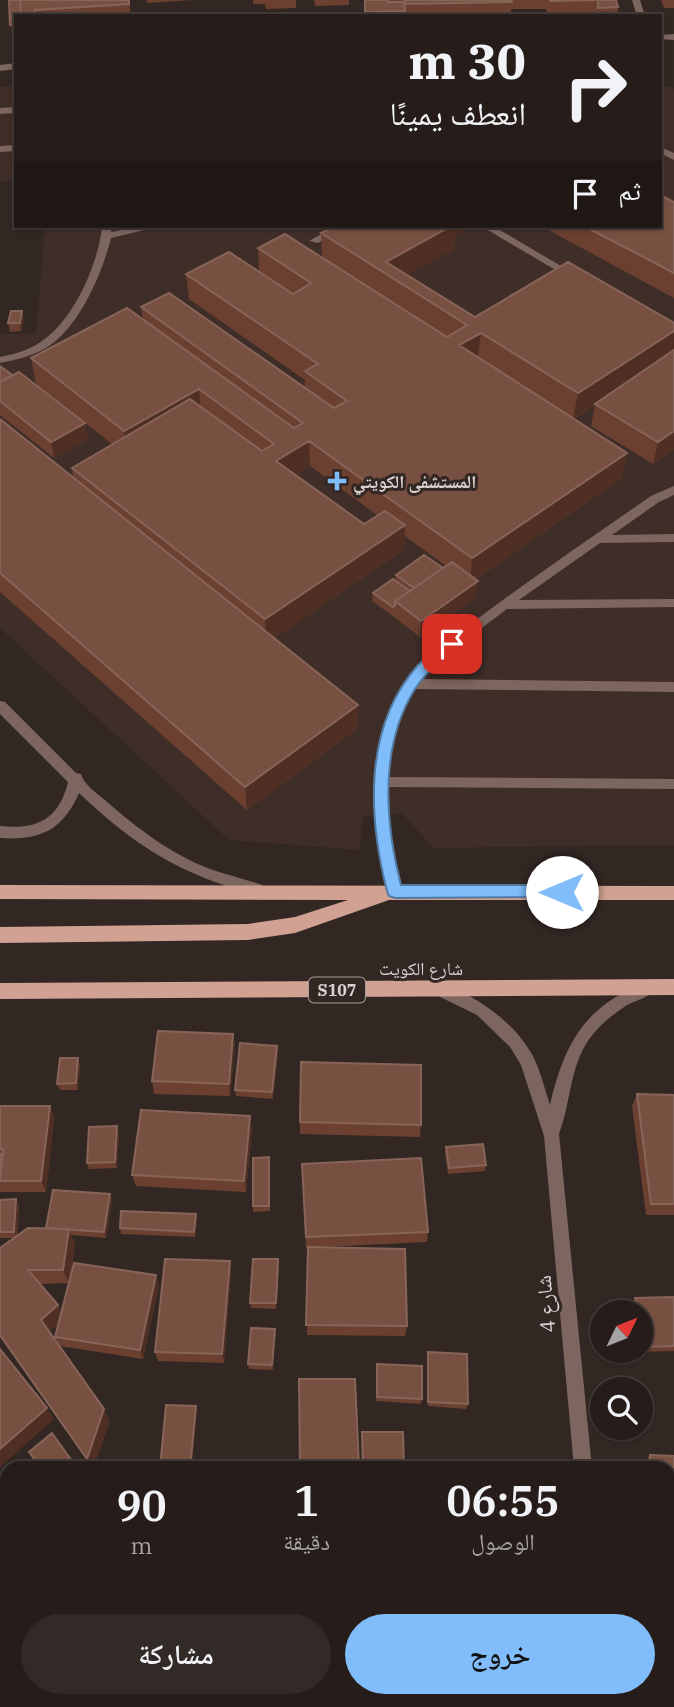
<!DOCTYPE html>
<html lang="ar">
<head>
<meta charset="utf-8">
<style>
  :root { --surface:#261d1a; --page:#322a27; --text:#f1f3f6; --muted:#a4a2a2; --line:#423b39; --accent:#80bdfa }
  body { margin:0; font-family:"IBM Plex Serif","Noto Naskh Arabic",serif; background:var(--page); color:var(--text); direction:rtl; height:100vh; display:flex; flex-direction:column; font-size:26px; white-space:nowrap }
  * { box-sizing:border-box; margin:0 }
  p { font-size:23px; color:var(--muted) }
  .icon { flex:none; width:38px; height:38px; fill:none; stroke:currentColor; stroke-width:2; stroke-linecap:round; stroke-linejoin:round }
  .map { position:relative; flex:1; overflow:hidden; direction:ltr }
  .details { position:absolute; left:0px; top:1461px; width:676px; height:247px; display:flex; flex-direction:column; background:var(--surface); border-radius:21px 21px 0 0; box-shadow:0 2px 5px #0004,0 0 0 2px var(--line); direction:rtl }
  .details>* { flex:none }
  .hud { position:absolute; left:14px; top:14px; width:648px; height:214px; border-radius:0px; box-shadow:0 2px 5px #0004,0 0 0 2px var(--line); direction:rtl; background:#261d1a; color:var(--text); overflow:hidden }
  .needle { width:46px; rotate:47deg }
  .tools { position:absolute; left:590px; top:1300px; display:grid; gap:14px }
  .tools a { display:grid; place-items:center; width:63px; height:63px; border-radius:50%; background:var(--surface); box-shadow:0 2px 5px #0004,0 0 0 2px var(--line); font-size:35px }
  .pin { position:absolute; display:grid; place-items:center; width:60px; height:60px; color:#fff; margin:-30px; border-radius:14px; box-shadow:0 4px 10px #0006 }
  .me { position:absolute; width:77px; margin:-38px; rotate:270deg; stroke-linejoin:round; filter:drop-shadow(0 0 5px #0008) }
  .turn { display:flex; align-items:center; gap:24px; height:147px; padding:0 21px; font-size:32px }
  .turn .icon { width:91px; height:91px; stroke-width:2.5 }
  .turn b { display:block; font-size:49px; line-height:60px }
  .then { display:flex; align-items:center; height:66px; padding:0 21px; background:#0003; gap:14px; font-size:26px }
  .eta { display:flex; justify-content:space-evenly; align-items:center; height:119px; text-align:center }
  .eta b { font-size:42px; font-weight:600; line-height:49px }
  .primary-button { display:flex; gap:14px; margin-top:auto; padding:14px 21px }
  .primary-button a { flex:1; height:80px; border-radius:42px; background:var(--accent); color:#111; font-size:28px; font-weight:600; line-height:80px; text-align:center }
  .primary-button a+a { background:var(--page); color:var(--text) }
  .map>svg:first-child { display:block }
</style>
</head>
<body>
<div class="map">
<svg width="674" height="1707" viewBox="0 0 674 1707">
  <rect width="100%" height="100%" fill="#322723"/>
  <!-- built -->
  <path fill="#3f2d28" d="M16,85V181H0V87Z
    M660,87H673L674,90V845L433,848L403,814L363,816L360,850L229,840L0,628V334H36L45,226H660Z"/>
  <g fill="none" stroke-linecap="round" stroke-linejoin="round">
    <!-- service -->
    <path fill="#7d665f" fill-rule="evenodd" d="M16,107V113L0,114V108Z
      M16,145V151L0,152V146Z
      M660,147L674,153V160L660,153Z
      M102,226H112L111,232L143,226H161L111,238C102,274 79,328 46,348C32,356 16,360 0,363V357C16,354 33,349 46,338C75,316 99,262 102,226Z
      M336,226H348L318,243L309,241Z
      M481,226H493L578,276L569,278Z
      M674,486V495L659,502L612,535L674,534V542L600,543L519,600L674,599V607L507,609L447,654L421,679L674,682V692L414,689C399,717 391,745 389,777L674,779V789L388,787L391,839L402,891L400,895H390C380,874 378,845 376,822C371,774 379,724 404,683C420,656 451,638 476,620C533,577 592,537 651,496Z
      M0,701L5,702L76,773L81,774C84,785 98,794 106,801C138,829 171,854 210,869C227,875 245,879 262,885L264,889L262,893L257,895C181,875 136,847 79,793C63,830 40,841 0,838V826C36,830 59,820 68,782L0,714Z"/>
    <!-- minor -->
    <path fill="#7d665f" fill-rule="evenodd" d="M632,0H640L645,16H637Z
      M674,34V40L660,39V35Z
      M16,63V69L0,71V65Z
      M647,982L652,984L654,989C650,998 636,1000 627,1005C615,1013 603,1022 594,1033C569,1062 572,1100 559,1134L592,1468H574L544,1136L521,1065L510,1047L477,1015L436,995L434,990L436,985L441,983C478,997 515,1022 534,1058C541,1073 545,1090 550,1105C564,1044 585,1005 647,982Z
      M11,1701H31V1707H11Z
      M596,1701H616V1707H596Z"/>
    <!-- primary -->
    <path fill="#d1a293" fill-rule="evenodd" d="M0,885L674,886V900H389L295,933L248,940L0,943V927L248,924L295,917L348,900L0,899Z
      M674,979V995L0,999V983Z"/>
  </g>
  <!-- wall -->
  <path fill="#6b4031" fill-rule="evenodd" d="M9,0H129L131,16H16V33L12,34Z
    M147,0H193L147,3Z
    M253,0H296V8L266,9L265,4H253Z
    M314,0H349V5L315,6Z
    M364,0H616L618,7L617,16H548L546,9H511V16H365Z
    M661,0H674V8H664Z
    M674,202V298L541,226H660Z
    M336,226H464V231L455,235L454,249L407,275L475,317L674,323V449L653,464L591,426L595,405L574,419L627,453L622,478L476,579V597L420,637L394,617V615L393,616L372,601L373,593L395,581L396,575L443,568L446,566L405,536L404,550L274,638L358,705L357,729L247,810L0,592V419L73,477L72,468L112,444L36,384L31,358L143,319L141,307L305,387V380L189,299L186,274L259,271L258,248L322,257L321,233ZM310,466L377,515L364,524L296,475Z
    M22,311L24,320L21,331L10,332L8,323Z
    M0,366L88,439L54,458L0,415Z
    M233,1034L235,1047L230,1096L154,1094L152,1081Z
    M277,1046L278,1053L273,1099L236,1096L235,1090Z
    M80,1064L78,1090H60L57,1084Z
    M637,1094L674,1095V1215H646L632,1106Z
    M0,1106H50L54,1118L46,1192H0Z
    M300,1122L421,1125L420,1137L300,1134Z
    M252,1128L246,1192L136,1186L132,1175Z
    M119,1133L117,1168L89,1169L87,1163Z
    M446,1147L486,1165L485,1171L448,1174L445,1153Z
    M269,1157L270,1211L253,1212V1206Z
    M302,1164L428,1232L427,1242L321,1247L407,1326L405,1336L307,1335L308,1248H306Z
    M110,1194L112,1200L106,1238L71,1235L75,1244L70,1280L159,1285L143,1359L60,1346L55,1337L59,1323L49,1332L110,1421L93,1468L0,1337V1248L15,1238H0V1200L19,1205L17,1236L46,1228ZM69,1283L61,1312L58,1305L39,1284Z
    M196,1214L197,1220L195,1237L121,1234L120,1228Z
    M279,1265L276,1309L251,1308L250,1303Z
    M231,1271L224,1363L158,1361L155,1352Z
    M674,1297V1351L638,1352L640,1351V1312H633L632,1303L635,1298Z
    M275,1334L273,1370L249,1369L248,1364Z
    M428,1352L468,1404L466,1409L428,1406Z
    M377,1364L422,1399L421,1404L376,1401Z
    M355,1379L359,1468H300Z
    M650,1455L674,1456V1478H668V1468H648L647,1459Z
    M668,1482H674V1506L668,1505Z"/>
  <!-- shaded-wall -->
  <path fill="#4f2f24" d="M451,226H464V231L455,235L454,249L397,281L386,262Z
    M22,311L24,320L21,331L20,323Z
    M674,331V353L573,419L578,393Z
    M481,333L478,358L459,345Z
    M199,389L201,414L127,456L124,431Z
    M85,423L88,439L54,458L51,442Z
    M674,431V449L653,464L658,442Z
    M309,441L310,466L277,486L276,461Z
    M627,453L622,478L470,583L472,558Z
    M405,525L404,550L266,644L265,619Z
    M478,581L476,597L420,637L421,621Z
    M358,705L357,729L247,810L245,787Z
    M233,1034L235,1047L230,1096L229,1084Z
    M277,1046L278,1053L273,1099L272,1092Z
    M78,1058L80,1064L78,1090L76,1083Z
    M50,1106L54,1118L46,1192L41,1181Z
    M250,1116L252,1128L246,1192L244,1181Z
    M117,1126L119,1133L117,1168L115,1162Z
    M110,1194L112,1200L106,1238L104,1232Z
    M16,1199L19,1205L16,1237L14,1232Z
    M196,1214L197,1220L195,1237L194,1232Z
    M69,1229L75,1244L69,1283L63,1270Z
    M230,1261L231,1271L224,1363L222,1354Z
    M156,1275L159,1285L143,1359L140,1350Z
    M58,1305L64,1318L48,1333L41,1320Z
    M275,1329V1334L273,1370L272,1365Z
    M196,1406L197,1411L192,1468H190Z
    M47,1408L54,1419L0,1467V1449Z
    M104,1409L110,1421L93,1468L87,1459Z
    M157,1701H160V1707H156Z"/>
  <!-- building -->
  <path fill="#775042" stroke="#876458" stroke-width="2" d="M9,0H20L21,16H16V25H10Z
    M20,0H129V4L35,10V16H21Z
    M365,0H388V2H404L405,11L365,12Z
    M405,0H511L512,2L405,4Z
    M550,0H599L550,1Z
    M598,0H616L618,7L598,8Z
    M660,195L674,202V273L584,226H660Z
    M336,226H451L386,262L475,317L568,262L674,323V331L578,393L481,333L459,345L627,453L472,558L309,441L276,461L364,524L385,511L405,525L265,619L72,468L190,399L262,451L274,444L199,389L124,431L31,358L127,308L294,428L303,423L141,307L169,293L334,408L347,401L305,371L318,364L186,274L229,252L293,294L311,283L258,248L285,234L447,337L467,325L321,233Z
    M11,311H22L20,323H8Z
    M674,350V431L658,442L595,404Z
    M0,366L12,375L0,382Z
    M19,372L85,423L51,442L0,401V382Z
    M0,419L358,705L245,787L0,573Z
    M424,555L443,568L414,588L396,575Z
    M452,562L478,581L421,621L395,601Z
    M393,579L410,591L395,601V606L393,607L373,593Z
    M158,1031L233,1034L229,1084L152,1081Z
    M240,1043L277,1046L272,1092L235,1090Z
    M60,1058H78L76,1083L57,1084Z
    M301,1062L421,1065V1125L300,1122Z
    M637,1094L674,1095V1204H651Z
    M0,1106H50L41,1181H0L3,1149H0Z
    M141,1110L250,1116L244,1181L132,1175Z
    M117,1126L115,1162L87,1163L89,1127Z
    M483,1144L486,1165L449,1168L446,1147Z
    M0,1154H3L0,1176Z
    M269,1157V1206H253V1158Z
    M421,1158L428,1232L306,1237L302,1164Z
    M53,1190L110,1194L104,1232L46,1228Z
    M16,1199L14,1232H0V1200Z
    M121,1211L196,1214L194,1232L120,1228Z
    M28,1228L69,1229L63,1270H28L58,1305L41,1320L104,1409L87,1459L0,1335V1248Z
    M308,1247L405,1249L407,1326L306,1325Z
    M165,1259L230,1261L222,1354L155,1352Z
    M253,1259H278L276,1303H250Z
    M74,1263L156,1275L140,1350L55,1337Z
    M674,1297V1346L641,1347L640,1312H637L635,1298Z
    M251,1328L275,1329L272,1365L248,1364Z
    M0,1349L47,1408L0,1449Z
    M428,1352L467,1354L468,1404L428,1402Z
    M377,1364L422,1366V1399L377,1397Z
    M299,1379H355L359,1467L300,1468Z
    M166,1405L196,1406L190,1468H160Z
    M362,1432H403L404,1468H363Z
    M52,1433L77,1468H41L29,1452Z
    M650,1455L674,1456V1474H668V1468H651Z
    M668,1482H674V1502H668Z
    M53,1701H73L72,1707H53Z
    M73,1701H157L156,1707H72Z
    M183,1701H255V1707H183Z
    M365,1701H439L440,1707H365Z
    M453,1701H532V1707H453Z"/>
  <!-- route -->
  <path fill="#80bdfa" stroke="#537ba2" stroke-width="2" d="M452,639L457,640V648C442,660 425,673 415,689C379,746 385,823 401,885H562L568,887L571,892L568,897L395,898L389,896L387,891C368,816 363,727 418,665C427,656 440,643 452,639Z"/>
  <!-- markers -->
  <path fill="#80bdfa" stroke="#322723" stroke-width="2.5" d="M333.5 470.5h7v7h7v7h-7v7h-7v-7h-7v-7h7z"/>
  <g text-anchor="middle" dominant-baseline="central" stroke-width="6" stroke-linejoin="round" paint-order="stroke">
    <!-- shield labels -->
    <rect fill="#322723" stroke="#a89f9c" stroke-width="2" x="309" y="977.5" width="56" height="25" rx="5"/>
    <g font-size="16" font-weight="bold" fill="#dad2d0">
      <text x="337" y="990">S107</text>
    </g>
    <!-- poi labels -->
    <g font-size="18" font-weight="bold" fill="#dad2d0" stroke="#322723" text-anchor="start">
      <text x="353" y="481">المستشفى الكويتي</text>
    </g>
    <!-- street labels -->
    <g font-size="18" fill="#dad2d0" stroke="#322723">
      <text x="421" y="968">شارع الكويت</text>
    </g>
    <!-- near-street labels -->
    <g font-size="21" fill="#dad2d0" stroke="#322723">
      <text transform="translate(545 1304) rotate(-95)">شارع 4</text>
    </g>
  </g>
</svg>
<div class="tools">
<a><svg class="needle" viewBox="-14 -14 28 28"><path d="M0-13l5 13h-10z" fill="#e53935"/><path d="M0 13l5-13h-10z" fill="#a4a2a2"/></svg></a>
<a><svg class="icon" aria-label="search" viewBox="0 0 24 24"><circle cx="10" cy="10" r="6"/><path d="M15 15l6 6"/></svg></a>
</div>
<div class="pin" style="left:452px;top:644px;background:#d93025"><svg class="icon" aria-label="arrive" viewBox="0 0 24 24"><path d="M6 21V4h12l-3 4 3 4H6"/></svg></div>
<svg class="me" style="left:562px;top:892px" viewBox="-20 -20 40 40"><circle r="19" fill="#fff"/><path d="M0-13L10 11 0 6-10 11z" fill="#80bdfa"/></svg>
<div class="hud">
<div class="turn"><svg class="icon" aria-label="right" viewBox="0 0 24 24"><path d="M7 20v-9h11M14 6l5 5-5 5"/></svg><div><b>30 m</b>انعطف يمينًا</div></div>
<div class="then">ثم<svg class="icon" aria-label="arrive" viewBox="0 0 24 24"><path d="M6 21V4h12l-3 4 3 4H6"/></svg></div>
</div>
<section class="details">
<div class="eta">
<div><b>06:55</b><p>الوصول</p></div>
<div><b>1</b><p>دقيقة</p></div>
<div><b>90</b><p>m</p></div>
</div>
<div class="primary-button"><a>خروج</a><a>مشاركة</a></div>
</section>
</div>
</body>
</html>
